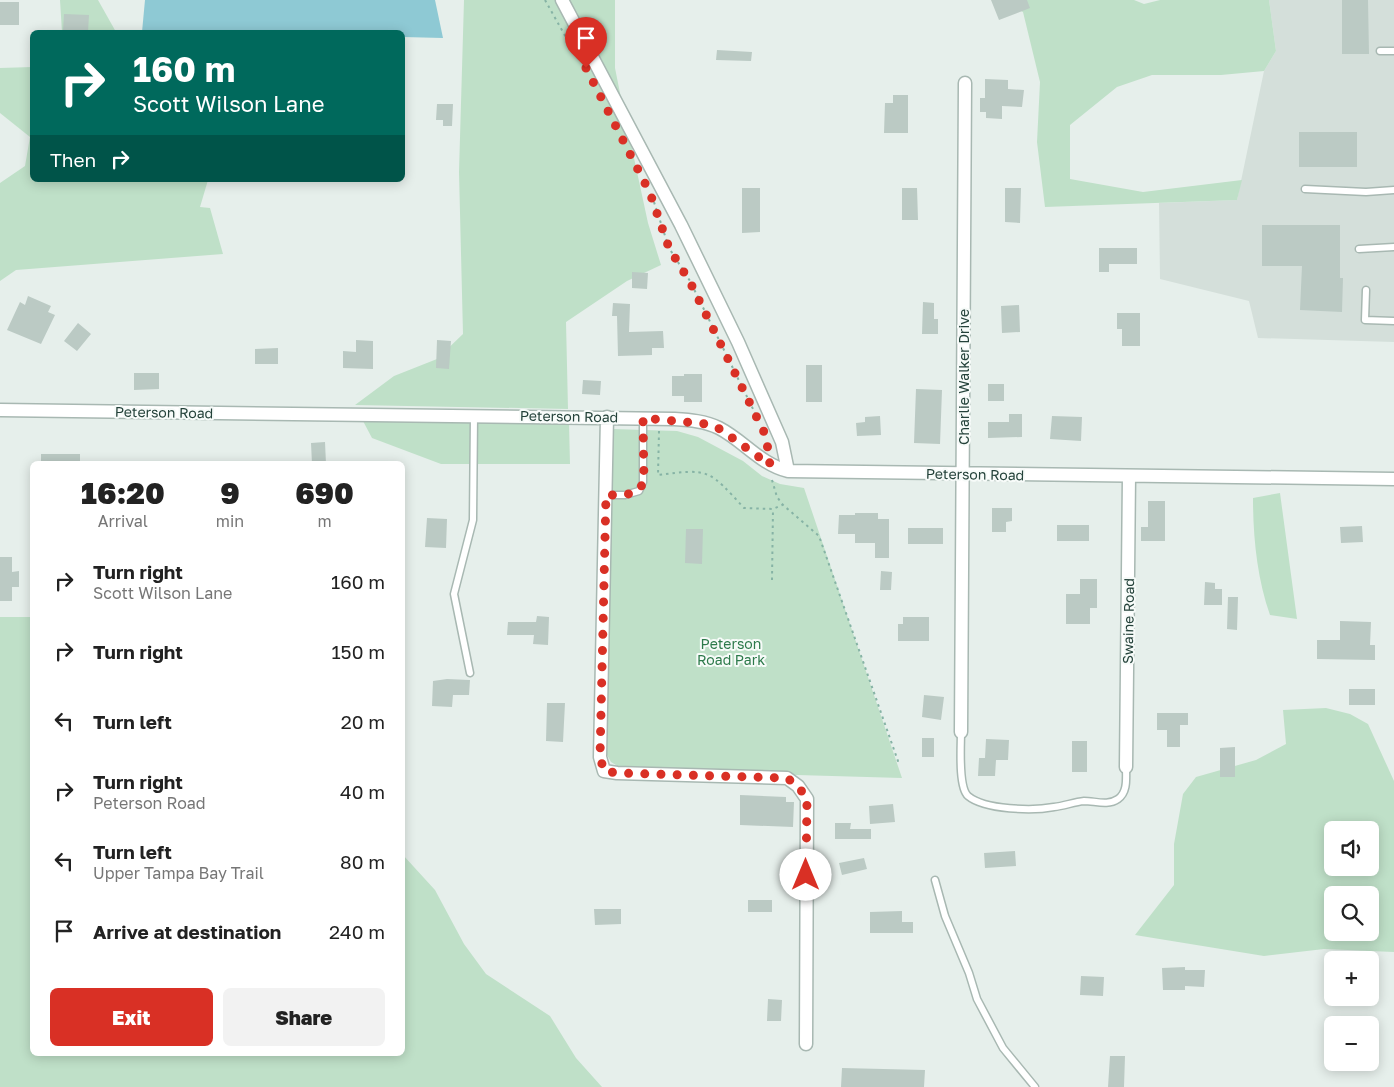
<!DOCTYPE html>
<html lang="en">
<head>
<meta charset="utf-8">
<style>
  :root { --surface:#fff; --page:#f2f2f2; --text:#222; --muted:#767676; --accent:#d93025 }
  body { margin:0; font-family:"Golos Text",sans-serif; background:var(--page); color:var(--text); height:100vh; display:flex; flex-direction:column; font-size:19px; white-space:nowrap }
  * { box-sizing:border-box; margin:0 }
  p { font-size:16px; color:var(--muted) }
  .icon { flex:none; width:28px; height:28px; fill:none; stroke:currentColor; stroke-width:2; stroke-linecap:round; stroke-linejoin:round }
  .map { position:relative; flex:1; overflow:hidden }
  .sheet { position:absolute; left:30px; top:461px; width:375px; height:595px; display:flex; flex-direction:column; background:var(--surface); border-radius:8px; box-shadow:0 2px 12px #0003 }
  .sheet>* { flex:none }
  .top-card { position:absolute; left:30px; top:30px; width:375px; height:152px; border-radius:8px; box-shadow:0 2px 12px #0003; background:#00695c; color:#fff; overflow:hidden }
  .buttons { position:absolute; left:1324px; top:821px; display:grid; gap:10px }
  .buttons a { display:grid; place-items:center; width:55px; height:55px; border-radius:8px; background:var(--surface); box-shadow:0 2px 12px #0003; font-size:25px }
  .pin { position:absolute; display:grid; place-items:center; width:42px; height:42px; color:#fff; margin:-51px -21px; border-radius:50% 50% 50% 0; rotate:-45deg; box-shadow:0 0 5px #0007 }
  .pin .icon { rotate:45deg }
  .me { position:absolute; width:55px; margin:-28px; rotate:0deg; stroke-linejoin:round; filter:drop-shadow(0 0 4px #0008) }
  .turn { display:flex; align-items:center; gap:18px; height:105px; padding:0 20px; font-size:22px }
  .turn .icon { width:65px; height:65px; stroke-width:2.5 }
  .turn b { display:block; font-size:35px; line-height:42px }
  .then { display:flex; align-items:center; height:48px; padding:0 20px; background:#0003; gap:10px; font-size:19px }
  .eta { display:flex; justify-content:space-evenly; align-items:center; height:85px; text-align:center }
  .eta b { font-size:30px; font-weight:800; line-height:35px }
  .primary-button { display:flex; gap:10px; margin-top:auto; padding:10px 20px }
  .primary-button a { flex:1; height:58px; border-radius:8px; background:var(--accent); color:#fff; font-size:20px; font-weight:800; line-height:58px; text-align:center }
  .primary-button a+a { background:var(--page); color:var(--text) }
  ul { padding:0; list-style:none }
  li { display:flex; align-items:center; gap:15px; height:70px; padding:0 20px }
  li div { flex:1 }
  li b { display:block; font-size:19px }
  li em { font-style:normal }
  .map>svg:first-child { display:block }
</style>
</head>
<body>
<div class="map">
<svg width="1394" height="1087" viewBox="0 0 1394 1087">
  <rect width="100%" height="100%" fill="#e6efeb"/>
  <!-- built -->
  <path fill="#d4dfda" d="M1269,0H1394V342L1258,338L1249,301L1160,279L1159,203L1237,200L1264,71L1276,51Z"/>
  <!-- green -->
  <path fill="#bfe0c8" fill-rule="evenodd" d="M60,0H98L116,32H62Z
    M464,0H555L631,144L648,223L661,265L627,281L566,322L568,409L355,405L394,376L437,359L463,334L459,172Z
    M569,0H615V68L621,98Z
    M999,0H1134L1144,4L1160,0H1269L1276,51L1264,71L1221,75H1152L1117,87L1070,125V179L1143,192L1242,180L1237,200L1045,207L1037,142L1040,82L1023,12Z
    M32,67V180H208L200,207L210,208L223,254L16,270L0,281V183L25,166L30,137L0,113V68Z
    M363,421L569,423L570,464H441L372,438Z
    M612,429L677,431L698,437L743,461L762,476L780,484L804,488L902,778L624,770L611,762L607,755Z
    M1280,493L1297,619L1270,615C1257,578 1253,537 1253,498Z
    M0,617H32V1054H402L403,855L435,890L464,944L486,974L550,1016L576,1058L602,1087H0Z
    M1326,708L1350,714L1368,724L1394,781V952L1324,949L1264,956L1135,935L1174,885V844L1183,794L1196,777L1256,760L1286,744L1283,710ZM1332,830H1370V868H1332ZM1332,895H1370V932H1332Z"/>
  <!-- water -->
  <path fill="#8ec9d4" d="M145,0H435L443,38L403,37L402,32H142Z"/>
  <!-- building -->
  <path fill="#bbcac4" d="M991,0H1027L1030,8L999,20Z
    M1342,0H1368L1369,54H1342Z
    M0,2H19V25H0Z
    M64,14L89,15L88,32L63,31Z
    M717,50L752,52L751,61L716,60Z
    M985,79L1008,80V89L1024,90L1022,107L1002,106V119L986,118V112H980V98H985Z
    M893,95H908V133H884L885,103H893Z
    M437,104H453L452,126H443V120H436Z
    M1299,132H1357V167H1299Z
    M742,188H760V232L742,233Z
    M902,188H917L918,220H902Z
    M1005,188H1021L1020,223L1005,222Z
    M1262,225H1340V278H1343L1342,312L1300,310L1302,266H1262Z
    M1099,248H1137V264H1109V272H1099Z
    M632,272L648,273L647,289L632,288Z
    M28,296L51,306L48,312L55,315L41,344L7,330L20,302L25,305Z
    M923,302L934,303V319H938V334H922Z
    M613,303L630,304L629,332L663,331L664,348H652V355L618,356L617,316H612Z
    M1019,305L1020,332L1002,333L1001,306Z
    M1117,313H1140V346H1122V329H1117Z
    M78,323L91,334L77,351L64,341Z
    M356,340L373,341V369L343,368V351L356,352Z
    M437,340L451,341L449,369L436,368Z
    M278,348V364H255V349Z
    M806,365H822V402H806Z
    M134,373H159V389L134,390Z
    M684,374H702V402H684V396H672V376H684Z
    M583,380L601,381L600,395L582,394Z
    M988,384H1004V401H988Z
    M916,389L942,390L940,444L914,443Z
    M1009,414H1022V437L988,438V422H1009Z
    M880,416L881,435L857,436L856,423L865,422V417Z
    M1052,416L1082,417L1081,441L1050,439Z
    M325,442L326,464H312L311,443Z
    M41,454H80V464H41Z
    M1148,501H1165V541H1141V527H1148Z
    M992,508H1012V521L1006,522V532H992Z
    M855,513H878V519H889V558H875V543H855V534H838L839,515H855Z
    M427,518L447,519L446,548L425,547Z
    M1057,525H1089V541H1057Z
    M1362,526L1363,542L1341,543L1340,527Z
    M908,528H943V544H908Z
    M686,529H703L702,564L685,563Z
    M0,557H12V572L19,571V587H12V601H0Z
    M881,571L892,572L891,590H880Z
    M1080,579H1097V608H1090V624H1066V594H1080Z
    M1205,582L1215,583V589H1222V605H1204Z
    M1228,597H1238L1237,630L1227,629Z
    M537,616L549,617L548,645L533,644L534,635H507L508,622H536Z
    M903,617H929V641H898V624H903Z
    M1340,621L1371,622L1370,645H1375V660L1317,659V640H1340Z
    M447,679L470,680L469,695H453L452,707L432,706L433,681Z
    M1349,689H1375V705H1349Z
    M924,695L944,697L941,720L922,717Z
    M547,703H565L563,742L546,741Z
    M1157,713H1188V725H1180V747H1167V730H1157Z
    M922,738H934V757H922Z
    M986,739L1009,740L1008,760H996L995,776H978L979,758H985Z
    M1072,741H1087V772H1072Z
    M1235,747V777H1220V748Z
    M740,795L786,797V802H794L793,827L740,825Z
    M893,804L895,822L870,824L869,806Z
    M835,823H851L850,829H871V839H835Z
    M1015,851L1016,866L985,868L984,853Z
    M864,858L867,869L842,875L839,863Z
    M748,900H772V912H748Z
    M594,909H621V924L595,925Z
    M902,911V922H913V933H870V912Z
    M1185,967V970H1205L1204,987L1185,986V990H1163L1162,968Z
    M1081,976L1104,977L1103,996L1080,995Z
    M768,999L782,1000L781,1021H767Z
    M1110,1056H1125L1124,1087H1108Z
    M842,1068L925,1070L924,1087H841Z"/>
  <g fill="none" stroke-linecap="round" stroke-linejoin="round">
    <!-- service casing -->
    <g stroke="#a8b8b2" stroke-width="9">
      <path id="service" d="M1380,51H1394
        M1305,189L1366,192L1394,190
        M1359,249L1394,247
        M1366,290L1365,320L1394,321
        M605,495H625L639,491L643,482V418
        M470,673L454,594L473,520L474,416
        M961,732C961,746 958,787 968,796C985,810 1033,811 1054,807C1064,806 1074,802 1084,801C1095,801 1108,806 1118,799C1128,792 1126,778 1126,767
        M935,880L945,916L969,973L977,999L1003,1048L1035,1087"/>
    </g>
    <!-- minor casing -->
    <g stroke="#a8b8b2" stroke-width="15">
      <path id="minor" d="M562,0L681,225L738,342L782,442L788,471
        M0,410L674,419C689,420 705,421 719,428C744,441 760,464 788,471L1394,479
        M607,417L600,757L604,771L617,773L787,778L798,786L807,799L806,1044
        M961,732L965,83
        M1126,767L1129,476"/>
    </g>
    <!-- path -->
    <path stroke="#86b3a5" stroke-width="2" stroke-dasharray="2.5 4" stroke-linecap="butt" d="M545,0L568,41
      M654,202L669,248L690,281L755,413
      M659,431L658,475C710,468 709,470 744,508L773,509L782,505
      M772,480L777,497L783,505L819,536L899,764
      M772,580L773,509"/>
    <!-- service -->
    <use href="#service" stroke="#fff" stroke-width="6"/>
    <!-- minor -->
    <use href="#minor" stroke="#fff" stroke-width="12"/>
  </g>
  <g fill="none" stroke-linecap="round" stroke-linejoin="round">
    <!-- route -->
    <path stroke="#d93025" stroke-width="9" stroke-dasharray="0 16.2" d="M586,68L650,193L669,248L690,282L766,436L770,465L720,429L707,424L643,418L644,482L638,491L625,495H606L600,757L604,771L617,773L787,778L798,786L807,799L806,875"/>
  </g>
  <g text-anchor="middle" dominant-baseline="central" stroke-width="4" stroke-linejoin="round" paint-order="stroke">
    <!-- street labels -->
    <g font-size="14" fill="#24423a" stroke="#f7fbf9">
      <text transform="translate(963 377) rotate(-90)">Charlie Walker Drive</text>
      <text transform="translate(164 412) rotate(1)">Peterson Road</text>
      <text transform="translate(569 416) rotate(1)">Peterson Road</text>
      <text transform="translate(975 474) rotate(1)">Peterson Road</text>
      <text transform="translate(1128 621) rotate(-89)">Swaine Road</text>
    </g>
    <!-- park labels -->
    <g font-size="14" fill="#2d7a4b" stroke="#f7fbf9">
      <text x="731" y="643">Peterson<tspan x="731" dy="16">Road Park</tspan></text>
    </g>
  </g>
</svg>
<div class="buttons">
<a><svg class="icon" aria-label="sound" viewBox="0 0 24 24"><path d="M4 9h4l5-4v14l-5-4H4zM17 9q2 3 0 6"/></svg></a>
<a><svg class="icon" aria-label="search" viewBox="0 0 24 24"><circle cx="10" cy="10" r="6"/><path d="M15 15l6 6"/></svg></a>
<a>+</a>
<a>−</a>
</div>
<div class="pin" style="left:586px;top:68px;background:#d93025"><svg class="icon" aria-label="arrive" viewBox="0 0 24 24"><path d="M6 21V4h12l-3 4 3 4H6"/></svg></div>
<svg class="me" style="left:806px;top:875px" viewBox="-20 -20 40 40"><circle r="19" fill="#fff"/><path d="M0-13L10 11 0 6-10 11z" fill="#d93025"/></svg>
<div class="top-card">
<div class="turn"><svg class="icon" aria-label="right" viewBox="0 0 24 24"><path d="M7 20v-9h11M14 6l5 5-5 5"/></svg><div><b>160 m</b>Scott Wilson Lane</div></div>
<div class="then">Then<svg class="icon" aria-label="right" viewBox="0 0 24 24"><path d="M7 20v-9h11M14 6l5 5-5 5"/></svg></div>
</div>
<section class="sheet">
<div class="eta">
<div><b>16:20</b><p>Arrival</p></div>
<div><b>9</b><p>min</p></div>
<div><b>690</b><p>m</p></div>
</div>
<ul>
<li><svg class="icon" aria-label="right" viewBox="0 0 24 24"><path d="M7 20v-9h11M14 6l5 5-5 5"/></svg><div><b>Turn right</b><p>Scott Wilson Lane</p></div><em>160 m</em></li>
<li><svg class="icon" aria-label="right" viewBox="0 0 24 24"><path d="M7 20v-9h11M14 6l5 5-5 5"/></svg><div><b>Turn right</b></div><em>150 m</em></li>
<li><svg class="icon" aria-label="left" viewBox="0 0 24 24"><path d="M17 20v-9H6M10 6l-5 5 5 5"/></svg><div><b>Turn left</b></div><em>20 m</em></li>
<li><svg class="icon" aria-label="right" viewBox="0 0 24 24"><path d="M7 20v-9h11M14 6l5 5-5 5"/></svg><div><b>Turn right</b><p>Peterson Road</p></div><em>40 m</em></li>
<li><svg class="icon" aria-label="left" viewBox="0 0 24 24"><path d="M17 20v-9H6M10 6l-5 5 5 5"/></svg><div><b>Turn left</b><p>Upper Tampa Bay Trail</p></div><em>80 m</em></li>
<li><svg class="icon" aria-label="arrive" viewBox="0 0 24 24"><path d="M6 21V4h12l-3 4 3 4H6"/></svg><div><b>Arrive at destination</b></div><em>240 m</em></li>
</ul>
<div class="primary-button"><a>Exit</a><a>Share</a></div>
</section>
</div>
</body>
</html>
